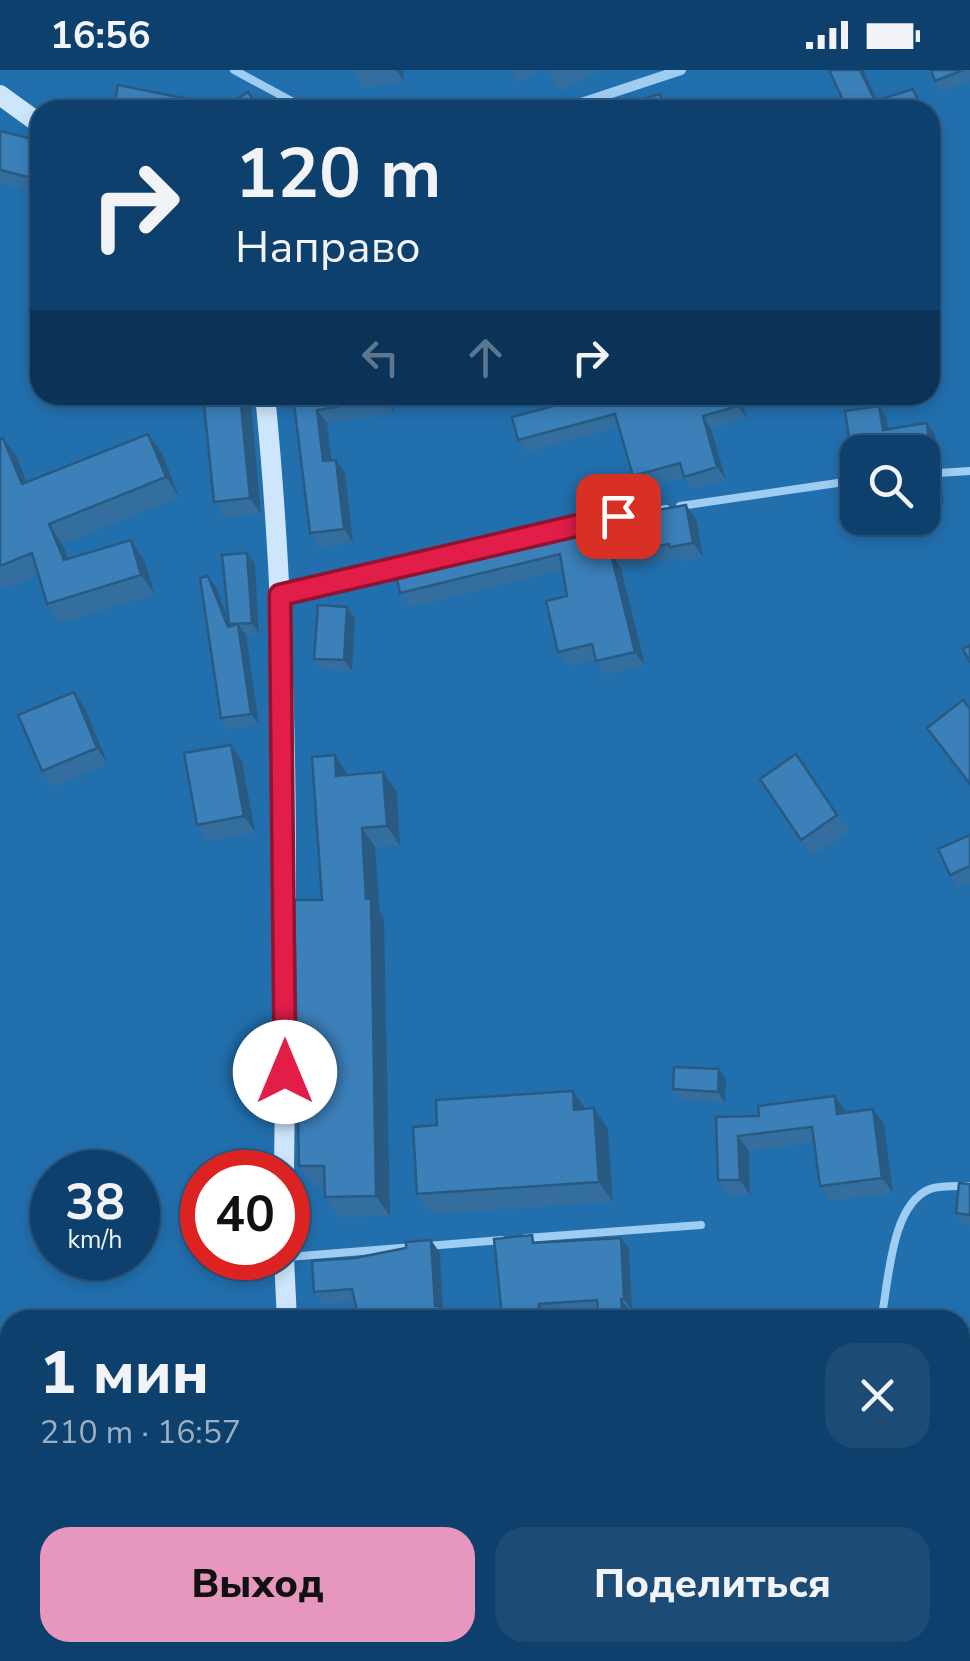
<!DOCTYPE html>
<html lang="ru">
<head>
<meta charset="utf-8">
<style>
  :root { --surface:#0e406d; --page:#1c4b75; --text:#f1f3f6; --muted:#9bafc2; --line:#2e5980; --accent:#e797bd }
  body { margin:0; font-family:"Nunito Sans",sans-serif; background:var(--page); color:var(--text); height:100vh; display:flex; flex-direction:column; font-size:38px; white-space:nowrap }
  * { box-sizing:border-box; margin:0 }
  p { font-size:32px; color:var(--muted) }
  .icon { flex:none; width:55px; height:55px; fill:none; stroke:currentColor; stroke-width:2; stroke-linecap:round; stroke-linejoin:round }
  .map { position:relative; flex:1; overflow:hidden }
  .details { position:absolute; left:0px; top:1240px; width:970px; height:352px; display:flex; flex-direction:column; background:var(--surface); border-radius:30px 30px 0 0; box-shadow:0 5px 15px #0003,0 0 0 2px var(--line) }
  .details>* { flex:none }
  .hud { position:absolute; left:30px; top:30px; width:910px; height:305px; border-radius:30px; box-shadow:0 5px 15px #0003,0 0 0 2px var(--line); background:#0e406d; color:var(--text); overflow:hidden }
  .buttons { position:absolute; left:840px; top:365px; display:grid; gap:20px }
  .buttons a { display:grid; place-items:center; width:100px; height:100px; border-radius:20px; background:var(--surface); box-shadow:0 5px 15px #0003,0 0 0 2px var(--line); font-size:50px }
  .speed { position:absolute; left:30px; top:1080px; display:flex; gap:20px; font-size:50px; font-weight:700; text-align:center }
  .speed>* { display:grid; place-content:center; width:130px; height:130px; border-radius:50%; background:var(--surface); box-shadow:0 5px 15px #0003,0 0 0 2px var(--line); line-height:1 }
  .speed small { font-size:25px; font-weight:400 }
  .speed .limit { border:15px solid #d22; background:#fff; color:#111 }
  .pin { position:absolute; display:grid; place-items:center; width:85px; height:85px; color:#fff; margin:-42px; border-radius:20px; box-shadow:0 5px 15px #0006 }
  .me { position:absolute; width:110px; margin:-55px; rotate:0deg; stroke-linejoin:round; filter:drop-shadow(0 0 8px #0008) }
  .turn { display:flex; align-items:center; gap:35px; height:210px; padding:0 40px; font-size:45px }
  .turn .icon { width:130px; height:130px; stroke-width:2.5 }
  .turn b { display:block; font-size:70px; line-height:85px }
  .lanes { display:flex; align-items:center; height:95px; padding:0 40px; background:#0003; justify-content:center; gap:50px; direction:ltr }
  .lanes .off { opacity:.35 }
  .round { display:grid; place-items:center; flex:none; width:105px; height:105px; border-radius:30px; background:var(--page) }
  .summary { display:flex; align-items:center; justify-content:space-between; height:170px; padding:0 40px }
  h1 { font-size:60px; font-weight:800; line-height:75px }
  .action { display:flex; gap:20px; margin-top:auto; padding:20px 40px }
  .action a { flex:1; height:115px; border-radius:30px; background:var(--accent); color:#111; font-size:40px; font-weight:800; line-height:115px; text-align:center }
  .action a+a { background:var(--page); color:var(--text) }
  .status { display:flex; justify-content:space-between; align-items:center; height:70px; padding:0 50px; background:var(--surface); direction:ltr }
  .status svg { height:28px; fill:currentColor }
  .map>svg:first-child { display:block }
</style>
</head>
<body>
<div class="status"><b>16:56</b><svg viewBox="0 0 49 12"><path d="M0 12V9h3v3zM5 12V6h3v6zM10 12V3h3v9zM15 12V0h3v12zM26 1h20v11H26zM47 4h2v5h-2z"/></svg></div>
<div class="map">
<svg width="970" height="1591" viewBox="0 0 970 1591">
  <rect width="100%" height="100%" fill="#135691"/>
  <!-- green -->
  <path fill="#226fae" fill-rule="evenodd" d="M0,0H970V1591H0ZM40,40H930V325H40ZM858,382H922V448H858ZM52,1102H138V1188H52ZM202,1102H288V1188H202ZM10,1250H960V1582H10Z"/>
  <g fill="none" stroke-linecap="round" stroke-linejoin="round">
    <!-- lane -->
    <path stroke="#9fcdf2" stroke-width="8" d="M234,0L308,40
      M922,404L970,401
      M680,436L858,410
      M596,452L666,439
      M280,525L403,497
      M526,1168L701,1155
      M427,1176L502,1170
      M288,1187L413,1177
      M881,1250C889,1213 890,1135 930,1119C941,1115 958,1116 970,1116
      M0,1585L10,1580"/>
    <!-- street -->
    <path stroke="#9fcdf2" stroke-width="10" d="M560,40L681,0"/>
    <!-- secondary -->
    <path stroke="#cee6fc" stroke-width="20" d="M0,25L40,54
      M265,325C291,583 287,844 284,1102
      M284,1188L287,1250
      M312,1582L313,1591"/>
  </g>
  <!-- wall -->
  <path fill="#336e9f" d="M353,0H403L404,12L364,18Z
    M510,0H543L518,12Z
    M547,0H601L560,20Z
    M931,0H970V11L942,22L935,11Z
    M0,61L40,71V123L0,113Z
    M203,325L261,444L225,448L214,432Z
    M293,325H391L394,343L327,353L331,390L345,403L353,473L319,477L310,463Z
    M595,325H740L747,348L711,359L726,410L693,419L684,407L641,419L633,406L619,357L527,382L518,370Z
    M886,346L888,359L935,364L939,395L922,397V382L858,399L853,393Z
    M3,368L17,387L27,412L162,383L179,427L62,474L69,489L144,490L155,524L61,553L47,534L39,505L4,519L0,513V369Z
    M933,400L941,410L944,436L922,439V401Z
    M686,435L696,449L703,487L680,491L678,488L621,498L645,596L606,605L596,590L568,596L558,582L567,526L563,500L410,537L400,523Z
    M860,448H912L913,456L868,462L861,452Z
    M255,494L259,564H245L259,655L228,659L221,648L208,506L216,517L228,548Z
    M347,537L355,548L352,601L322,600L314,589Z
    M74,622L85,638L108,694L53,717L42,701Z
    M796,684L849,761L812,786L760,709Z
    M335,685L348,705L397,722L400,776L375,777L380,842L384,849L390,1146L338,1147L325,1127L324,1116H312L299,1096Z
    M242,691L255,762L208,771L197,755Z
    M970,765V813L959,817L950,805Z
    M726,1010L725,1033L680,1030L673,1019Z
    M835,1026L846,1043L884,1054L893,1123L830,1131L820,1116L814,1073L749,1081L750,1125H729L718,1110L716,1047L759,1046Z
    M585,1039L608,1059L613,1132L432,1144L417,1124L437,1055Z
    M970,1114V1155L964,1154L956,1143Z
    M537,1173L629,1179L632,1240H629L630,1250H599L598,1242L546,1245L547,1250H505L502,1245Z
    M440,1183L443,1240L449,1249L355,1232L323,1235L314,1222Z
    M960,1545H970V1580H966L960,1572Z"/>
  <!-- shaded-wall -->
  <path fill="#295a82" d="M396,0H403L404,12Z
    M860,0H863L882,40L875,31Z
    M660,24L667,34L668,40H664Z
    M240,325H250L261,444L250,428Z
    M384,325H391L394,343L385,329Z
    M735,325H740L747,348L738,336Z
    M879,336L886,346L890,370L883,360Z
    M317,340L327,353L333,404L323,391Z
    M703,346L711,359L726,410L717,397Z
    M927,353L935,364L939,395L931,385Z
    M148,364L162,383L179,427L166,407Z
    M3,368L17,387L35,434L22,414Z
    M336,390L345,403L353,473L344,459Z
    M933,400L941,410L944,436L937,425Z
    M686,435L696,449L703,487L693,473Z
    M49,454L62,474L78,510L64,490Z
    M131,470L144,490L155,524L141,505Z
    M247,483L255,494L259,564L252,553Z
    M611,484L621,498L645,596L635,582Z
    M208,506L216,517L230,554H229L233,559L228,557Z
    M347,537L355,548L352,601L344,590Z
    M238,554L246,565L259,655L251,644Z
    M74,622L85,638L108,694L97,678Z
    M231,675L242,691L255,762L244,746Z
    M335,685L348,705L336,706Z
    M383,702L397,722L400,776L387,756Z
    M362,758L375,777L380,842L384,849L390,1146L376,1126L366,829Z
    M719,999L726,1010L725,1033L718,1022Z
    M573,1021L587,1041L574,1040Z
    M835,1026L846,1042L848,1059L837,1044Z
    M594,1038L608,1059L613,1132L599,1112Z
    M873,1039L884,1054L893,1123L882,1108Z
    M738,1066L749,1081L750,1125L740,1110Z
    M621,1168L629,1179L632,1240L624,1229Z
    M431,1170L440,1183L443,1240L449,1250H441L435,1236Z
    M621,1229L629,1240L630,1250H624Z
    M539,1234L546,1245L547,1250L539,1241Z
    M166,1582H171L173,1591H168Z
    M614,1582H623L624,1591H615Z
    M830,1582H839L838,1591H829Z"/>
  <!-- building -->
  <path fill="#3b80b9" stroke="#295a82" stroke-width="2.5" d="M829,0H860L875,31L913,19L922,40H831L844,32Z
    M931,0H963L935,11Z
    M118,15L198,31L196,40H113Z
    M248,22L260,40H221Z
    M660,24L664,40H606Z
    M0,61L40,71V110L0,100Z
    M203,325H240L250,428L214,432Z
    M293,325H384L385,329L317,340L323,391L336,390L344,459L310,463Z
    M595,325H735L738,336L703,346L717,397L684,407L680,393L633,406L615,344L518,370L512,347Z
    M879,336L883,360L927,353L931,385L922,386V382H858V397L853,393L845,341Z
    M148,364L166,407L49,454L64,490L131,470L141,505L47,534L32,483L0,496V369L3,368L22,414Z
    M858,400V429L855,413Z
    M933,400L937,425L922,428V401Z
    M686,435L693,473L670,477L669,474L611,484L635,582L596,591L592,574L558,582L546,531L567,526L560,484L400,523L394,496L528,463Z
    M860,448H891L861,452Z
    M247,483L252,553L229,554L222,485Z
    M208,506L228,557L238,554L251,644L221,648L200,508Z
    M318,535L347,537L344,590L314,589Z
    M970,575V593L963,579Z
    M74,622L97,678L42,701L18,645Z
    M963,630L970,639V714L927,658Z
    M231,675L244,746L197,755L184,683Z
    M796,684L837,745L801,770L760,709Z
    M335,685L336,706L383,702L387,756L362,758L366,829H371L376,1126L325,1127L324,1096H299L294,830H322L312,687Z
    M970,765V796L950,805L938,779Z
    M674,997L719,999L718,1022L673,1019Z
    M573,1021L574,1040L594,1038L599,1112L417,1124L413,1057L437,1055L436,1030Z
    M835,1026L837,1044L873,1039L882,1108L820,1116L812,1057L738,1066L740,1110H718L716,1047L759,1046L758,1036Z
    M959,1113L970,1114V1145L956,1143Z
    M532,1165L533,1173L621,1168L624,1229H621L624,1250H599L597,1230L539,1234V1241L502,1245L494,1169Z
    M431,1170L435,1236H440L441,1250H359L352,1219L314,1222L312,1191L355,1188L406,1178V1172Z
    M970,1319V1375L963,1320Z
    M960,1545H970V1569H960Z
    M131,1582H166L167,1590L133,1591Z
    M543,1582H614L615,1591H544Z
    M796,1582H830L829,1591H796Z"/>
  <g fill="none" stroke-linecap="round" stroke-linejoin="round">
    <!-- route casing -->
    <g stroke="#92132f" stroke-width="25">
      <path id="route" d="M285,1002L280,525L618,446"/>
    </g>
    <!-- route -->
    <use href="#route" stroke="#e11d48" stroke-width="18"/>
  </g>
</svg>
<div class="buttons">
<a><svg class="icon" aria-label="search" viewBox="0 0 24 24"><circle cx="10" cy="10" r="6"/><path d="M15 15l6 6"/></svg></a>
</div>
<div class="speed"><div>38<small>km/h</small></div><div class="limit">40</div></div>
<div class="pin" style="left:618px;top:446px;background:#d93025"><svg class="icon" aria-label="arrive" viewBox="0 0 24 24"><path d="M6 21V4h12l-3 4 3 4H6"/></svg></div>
<svg class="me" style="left:285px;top:1002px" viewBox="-20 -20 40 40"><circle r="19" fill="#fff"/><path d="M0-13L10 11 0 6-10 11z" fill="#e11d48"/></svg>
<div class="hud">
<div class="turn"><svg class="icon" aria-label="right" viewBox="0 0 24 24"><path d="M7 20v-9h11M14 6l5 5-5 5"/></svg><div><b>120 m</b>Направо</div></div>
<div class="lanes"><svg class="icon off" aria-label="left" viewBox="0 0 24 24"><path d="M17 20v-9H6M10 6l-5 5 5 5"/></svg><svg class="icon off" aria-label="ahead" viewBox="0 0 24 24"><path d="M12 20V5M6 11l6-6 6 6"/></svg><svg class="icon" aria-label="right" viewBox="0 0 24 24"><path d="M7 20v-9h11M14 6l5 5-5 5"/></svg></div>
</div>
<section class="details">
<div class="summary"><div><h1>1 мин</h1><p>210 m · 16:57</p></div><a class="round"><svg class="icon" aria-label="close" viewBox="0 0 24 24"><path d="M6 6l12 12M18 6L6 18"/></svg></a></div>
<div class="action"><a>Выход</a><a>Поделиться</a></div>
</section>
</div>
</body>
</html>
